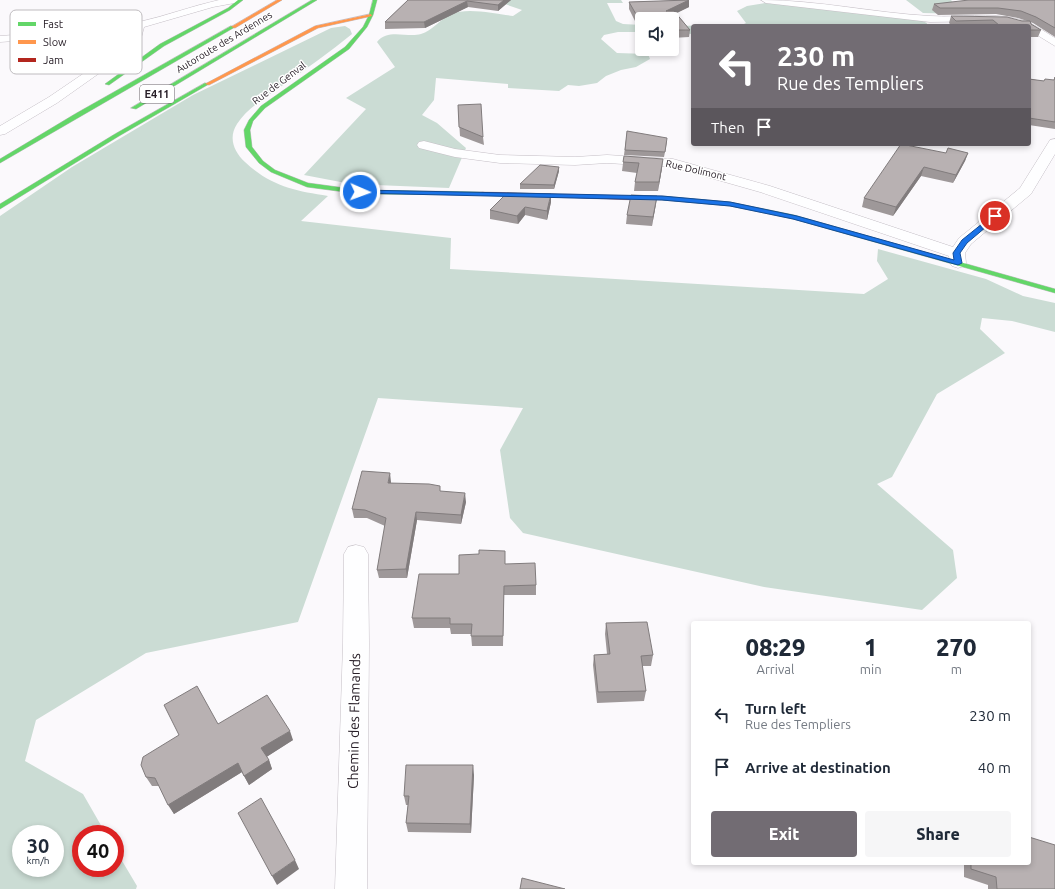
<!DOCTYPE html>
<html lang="en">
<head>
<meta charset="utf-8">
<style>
  :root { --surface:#fff; --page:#f6f6f7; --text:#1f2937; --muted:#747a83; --accent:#726c73 }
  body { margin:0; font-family:Ubuntu,sans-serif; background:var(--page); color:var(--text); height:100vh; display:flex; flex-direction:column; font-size:15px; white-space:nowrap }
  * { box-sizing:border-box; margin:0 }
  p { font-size:13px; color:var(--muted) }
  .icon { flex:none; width:22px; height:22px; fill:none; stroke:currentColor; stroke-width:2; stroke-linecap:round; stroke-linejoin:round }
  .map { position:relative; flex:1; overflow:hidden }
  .sheet { position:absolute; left:691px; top:621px; width:340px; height:244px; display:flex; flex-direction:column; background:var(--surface); border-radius:4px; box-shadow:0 2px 6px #0003 }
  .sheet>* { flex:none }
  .hud { position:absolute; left:691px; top:24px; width:340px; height:122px; border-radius:4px; box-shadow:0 2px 6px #0003; background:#726c73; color:#fff; overflow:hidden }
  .controls { position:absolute; left:635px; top:12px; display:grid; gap:8px }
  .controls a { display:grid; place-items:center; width:44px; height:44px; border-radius:4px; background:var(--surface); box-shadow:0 2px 6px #0003; font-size:20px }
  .speed { position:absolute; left:12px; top:825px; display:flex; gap:8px; font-size:20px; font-weight:700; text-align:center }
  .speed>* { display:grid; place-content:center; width:52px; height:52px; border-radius:50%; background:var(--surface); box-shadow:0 2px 6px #0003; line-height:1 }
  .speed small { font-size:10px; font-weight:400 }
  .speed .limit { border:6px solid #d22; background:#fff; color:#111 }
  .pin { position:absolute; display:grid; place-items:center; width:34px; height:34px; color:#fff; margin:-17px; border:2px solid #fff; border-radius:50%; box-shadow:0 1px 4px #0007 }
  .me { position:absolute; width:44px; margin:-22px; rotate:92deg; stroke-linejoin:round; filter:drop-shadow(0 0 3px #0008) }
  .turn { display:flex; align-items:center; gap:14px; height:84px; padding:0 20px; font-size:18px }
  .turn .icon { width:52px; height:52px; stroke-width:2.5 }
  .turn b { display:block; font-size:28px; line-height:34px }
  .then { display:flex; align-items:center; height:38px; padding:0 20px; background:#0003; gap:8px; font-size:15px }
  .eta { display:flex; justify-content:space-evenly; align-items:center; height:68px; text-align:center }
  .eta b { font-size:24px; font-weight:800; line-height:28px }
  .action { display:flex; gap:8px; margin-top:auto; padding:8px 20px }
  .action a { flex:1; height:46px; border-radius:4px; background:var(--accent); color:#fff; font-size:16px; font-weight:800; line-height:46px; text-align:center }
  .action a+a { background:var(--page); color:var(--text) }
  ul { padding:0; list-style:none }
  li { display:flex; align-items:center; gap:12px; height:52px; padding:0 20px }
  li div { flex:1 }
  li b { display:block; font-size:15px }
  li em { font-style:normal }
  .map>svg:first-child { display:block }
</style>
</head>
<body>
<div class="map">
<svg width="1055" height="889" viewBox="0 0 1055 889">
  <rect width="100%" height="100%" fill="#fbf9fc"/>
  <!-- forest -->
  <path fill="#cbdcd4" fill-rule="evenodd" d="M456,0H621L623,3H607L616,21L623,24L642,25V32H618L604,35L601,39L617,53L648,54L650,59L636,67L621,70L606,76L597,83L579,86L568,85L559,91L508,88V84L436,78L434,100L422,115L437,123L466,148L449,188L351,184L304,175L366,109L346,98L395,67L377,42C388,28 407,38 421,34C432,31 441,18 452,14C467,7 497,14 513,16L522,10L499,2Z
    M906,0H951L963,14L923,13Z
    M765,3L918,19L927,23L926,26H693V34L672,33V26L742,25L746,23L737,11L747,6Z
    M345,26L350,29L352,34C330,52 307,68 283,85C268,96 247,108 237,124C228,138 234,152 245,162C270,186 295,191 328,196L301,221L451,238L450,269L864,294L888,279L877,261L878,249L986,279L1023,296L1055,303V332L1012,321L982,318L980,329L1005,353L937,394L892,477L877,484L953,550L957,578L922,610L764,587L523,533L510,518L500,450L523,408L378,398L298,622L146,653L36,720L25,761L83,794L106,834H81V868H115V849L137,886L136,889H0V216L72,167L193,95L331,28ZM21,834H55V868H21Z"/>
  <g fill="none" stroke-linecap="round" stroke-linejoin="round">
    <!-- street casing -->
    <g stroke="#c5bfc6" stroke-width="1">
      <path id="street" d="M219,0H242L240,2L213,7L144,27L140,42L132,50L57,103L5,134L0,135V126L49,97L124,46L130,41L134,29L88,36L0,42V36C47,32 94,32 139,22C166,16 192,6 219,0Z
        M761,0C818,0 874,13 930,16C960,18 989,12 1018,19C1032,22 1043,31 1055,38V46L1029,30V26H1020L1005,22L992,21L930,22L766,3Z
        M1055,139V154L1031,194L971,244L965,253L966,263L964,266L958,268L952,266L950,263L949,256L760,192L672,167L607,163L575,165L500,163L455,157L419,148L417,145L419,142L424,141L455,149L500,155L575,157L607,155L673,159L770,186L953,247L959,238L969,230L1020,188L1050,140Z
        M356,545L364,547L368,554L369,644L367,889H335L343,644L344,554L348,547Z"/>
    </g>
    <!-- fast casing -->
    <g stroke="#c5bfc6" stroke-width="1">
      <path id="fast" d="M238,0H243L230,10L164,46L109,85L105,84L160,44L228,8Z
        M312,0H317L136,109L131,108Z
        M373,0H377L373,15L367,27L349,49L265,108L253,121L250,130L252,147L263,161L275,170L308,183L360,190L483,192L485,193V195L360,194L307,187L271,172L259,163L246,147L244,130L249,120L261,106L345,47L363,27L369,15Z
        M231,26L235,27L0,163V159L75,114Z
        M205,83L209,84L119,136L0,209V204L115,134Z
        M637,196H662L730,202L794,215L1055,289V293L793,219L730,206L662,200L635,199V197Z"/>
    </g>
    <!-- slow casing -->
    <g stroke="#c5bfc6" stroke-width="1">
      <path id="slow" d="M277,0H282L235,28L231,27Z
        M371,14L372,16L318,28L209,85L205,84L315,26Z"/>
    </g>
    <!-- jam casing -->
    <g stroke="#c5bfc6" stroke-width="1">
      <path id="jam" d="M483,192L637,196L640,198L637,200L481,195V193Z"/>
    </g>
    <!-- street -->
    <use href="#street" fill="#fefeff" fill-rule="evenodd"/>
    <!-- fast -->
    <use href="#fast" fill="#63d668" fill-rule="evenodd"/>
    <!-- slow -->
    <use href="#slow" fill="#ff974d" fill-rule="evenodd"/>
    <!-- jam -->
    <use href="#jam" fill="#b3261e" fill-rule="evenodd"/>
  </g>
  <!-- wall -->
  <path fill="#9e9899" d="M408,0H511L498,11L468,7L425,28L385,29V22Z
    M689,0V7L676,13L690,30L689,37L672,38V19H642L640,31L629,9V2Z
    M1055,0V37L1033,23L1030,22L1031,24L1041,30L1038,37H1029V26H952L949,23L951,16L1027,21L1018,18L996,14L938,15L932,10L934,4Z
    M1055,77V129L1029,125V79L1044,81L1054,80Z
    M458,105L483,137L484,145L460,136Z
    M627,131L667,142L664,157L624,155Z
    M946,153H968L965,161L953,183L921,176L893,216L862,207L864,198Z
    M624,156L662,168L658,191H634L635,182L637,173L622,171Z
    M559,171L554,189H520V184Z
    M657,196L652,226L626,224L627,215Z
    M551,202L547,220L525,215L518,224L490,219V210Z
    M391,482V483L441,492L466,502L461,524L417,520L407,578H379L377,570L385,526L367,518H354L352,509Z
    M505,564L536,585V595H504L503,646H472L471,634H451L450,628H414L412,618L459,574Z
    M606,623L653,655L651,666H642L646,691L644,701L597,703L593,665L594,655L607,654L605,634Z
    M218,724L293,740L266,757L269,760L272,769L249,785L242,772L174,814L159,786H152L146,777Z
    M474,775L471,833L408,832L406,823L408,805H406L404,796Z
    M964,863H1029L1055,889H988V885L964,877Z"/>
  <!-- shaded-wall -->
  <path fill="#817c7d" d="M504,0H511L498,11V5Z
    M689,0V7L665,19L666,11Z
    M467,1L468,7L425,28L424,22Z
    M641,23H642V30L640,31Z
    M968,153L965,161L953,183L956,175Z
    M663,159L662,168L658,191L659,182Z
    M559,167V171L554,189V185Z
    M924,167L921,176L893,216L896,207Z
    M551,194V202L547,220V211Z
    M657,196L656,204L652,226L653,217Z
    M525,207V215L518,224L517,216Z
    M390,473L391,482L389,492L388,483Z
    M465,493L466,502L461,524V515Z
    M416,512L417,520L407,578L406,569Z
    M290,731L293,740L265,758L261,748Z
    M269,760L272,769L249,785L244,776Z
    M238,763L242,772L174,814L168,805Z
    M473,765L474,775L471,833L470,824Z
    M295,860L299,869L277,885L272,876Z"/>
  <!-- building -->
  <path fill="#b8b1b2" stroke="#817c7d" d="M408,0H504L498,5L467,1L424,22H385Z
    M689,0L666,11H674L690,30H672V19H642V23H641L629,2Z
    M969,0H1055V28L1036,17L1021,11L998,8H940L934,4Z
    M951,16L1007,17L1022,21H1030L1031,24L1041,30H1029V26H1000L993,20L956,21Z
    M1055,77V122L1029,118V79L1044,81L1045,79L1054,80Z
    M481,104L483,137L459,127L458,105Z
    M627,131L667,138L665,152L625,150Z
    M901,144L946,153L948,148L968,153L956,175L924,167L896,207L864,198Z
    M624,156L663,159L659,182H635L639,163L623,162Z
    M540,165L559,167L554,185L520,184Z
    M507,193L551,194L547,211L525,207L517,216L490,210Z
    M631,195L657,196L653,217L627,215Z
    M362,471L390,473L388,483L429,484L440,486V491L465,493L461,515L416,512L406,569L377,570L386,518L365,510L352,509Z
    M479,550L505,551V564L535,563L536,585L504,586L503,636H471L472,624H450V618H412L419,574H459V555L479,554Z
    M647,622L653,655L641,656L646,691L598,692L594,655L610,654L606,623Z
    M197,686L218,724L267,695L290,731L261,748L269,760L244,776L238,763L168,805L155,778L146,777L141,765L143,757L179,735L164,705Z
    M406,765H473L470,824L406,823L409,796H404Z
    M261,798L295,860L272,876L238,813Z
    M1029,837L1055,845V889H997L996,877L971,869V863H1029Z
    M522,878L565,889H520Z"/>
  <!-- route -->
  <path fill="#1a73e8" stroke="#114b97" d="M360,190L662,196L730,202L797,216L954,260L953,253L962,240L993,215L999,216L967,243L960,253L962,263L958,265L793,219L730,206L662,200L358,193L357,192Z"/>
  <g text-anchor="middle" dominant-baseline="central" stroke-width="3" stroke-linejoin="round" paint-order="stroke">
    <!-- far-street labels -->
    <g font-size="10" fill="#292029" stroke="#fff">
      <text transform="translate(224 42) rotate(-31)">Autoroute des Ardennes</text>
      <text transform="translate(279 83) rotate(-37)">Rue de Genval</text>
      <text transform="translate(696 170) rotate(13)">Rue Dolimont</text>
    </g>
    <!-- shield labels -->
    <rect fill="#fff" stroke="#696369" stroke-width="1" x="140" y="85" width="34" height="18" rx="3"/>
    <g font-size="11" font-weight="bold" fill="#292029">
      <text x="157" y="94">E411</text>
    </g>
    <!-- near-street labels -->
    <g font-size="14" fill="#292029" stroke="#fff">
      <text transform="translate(354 721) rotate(-89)">Chemin des Flamands</text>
    </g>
  </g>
  <!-- legend -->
  <rect x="10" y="10" width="132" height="64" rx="6" fill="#fff" stroke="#bfbcbf" stroke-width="1"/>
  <rect x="18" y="22" width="18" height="4" fill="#63d668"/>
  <rect x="18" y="40" width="18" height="4" fill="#ff974d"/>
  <rect x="18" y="58" width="18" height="4" fill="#b3261e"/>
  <g font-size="11" fill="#292029">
    <text x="43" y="28">Fast</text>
    <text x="43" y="46">Slow</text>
    <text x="43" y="64">Jam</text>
  </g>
</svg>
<div class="controls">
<a><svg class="icon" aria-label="sound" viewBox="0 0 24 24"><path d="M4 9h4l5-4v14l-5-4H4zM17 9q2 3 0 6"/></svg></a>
</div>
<div class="speed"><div>30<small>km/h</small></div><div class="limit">40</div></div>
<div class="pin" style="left:995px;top:216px;background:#d93025"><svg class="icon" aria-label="arrive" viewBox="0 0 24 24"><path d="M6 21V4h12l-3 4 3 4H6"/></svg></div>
<svg class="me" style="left:360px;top:192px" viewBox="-20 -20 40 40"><circle r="17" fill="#1a73e8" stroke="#fff" stroke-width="3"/><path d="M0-11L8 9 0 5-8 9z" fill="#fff"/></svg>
<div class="hud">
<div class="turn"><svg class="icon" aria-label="left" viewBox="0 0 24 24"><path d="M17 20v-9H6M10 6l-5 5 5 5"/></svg><div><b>230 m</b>Rue des Templiers</div></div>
<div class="then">Then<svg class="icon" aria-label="arrive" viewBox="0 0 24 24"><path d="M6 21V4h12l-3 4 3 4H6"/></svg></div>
</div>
<section class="sheet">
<div class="eta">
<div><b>08:29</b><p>Arrival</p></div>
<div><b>1</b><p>min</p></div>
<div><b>270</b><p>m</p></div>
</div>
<ul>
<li><svg class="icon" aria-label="left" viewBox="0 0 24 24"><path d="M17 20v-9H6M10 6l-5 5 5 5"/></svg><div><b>Turn left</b><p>Rue des Templiers</p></div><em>230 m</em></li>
<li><svg class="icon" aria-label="arrive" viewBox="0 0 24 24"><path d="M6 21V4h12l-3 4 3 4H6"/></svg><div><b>Arrive at destination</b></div><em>40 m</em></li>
</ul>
<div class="action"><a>Exit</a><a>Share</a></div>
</section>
</div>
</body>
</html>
